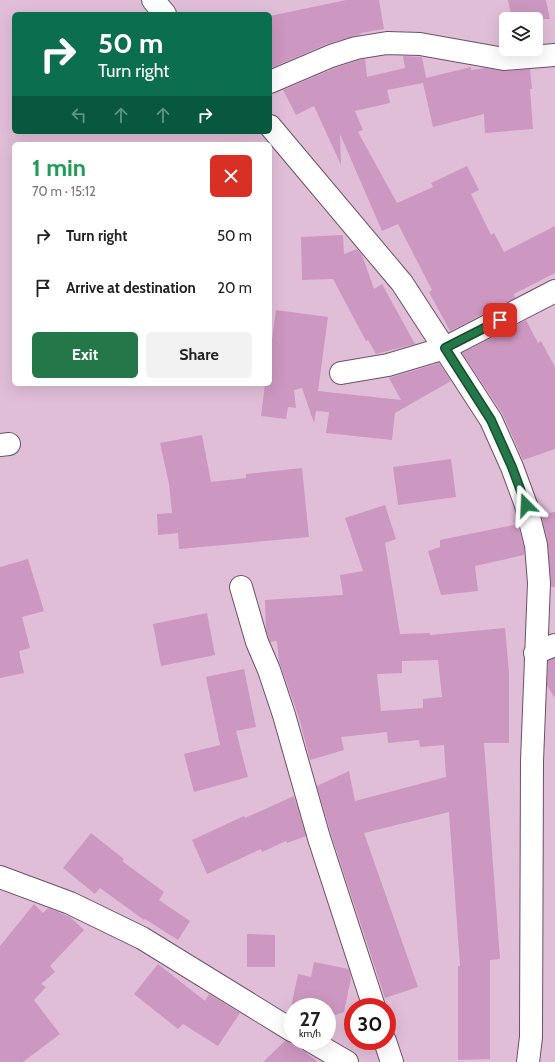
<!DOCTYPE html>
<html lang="en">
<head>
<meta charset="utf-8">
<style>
  :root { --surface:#fff; --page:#f2f2f2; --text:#222; --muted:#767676; --accent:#247748 }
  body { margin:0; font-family:Cabin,sans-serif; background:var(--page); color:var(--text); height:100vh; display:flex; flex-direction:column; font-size:15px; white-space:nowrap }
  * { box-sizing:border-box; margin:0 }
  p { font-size:13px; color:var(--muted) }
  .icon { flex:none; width:22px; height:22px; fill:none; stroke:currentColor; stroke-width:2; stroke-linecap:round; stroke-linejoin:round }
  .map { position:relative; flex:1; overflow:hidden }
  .drawer { position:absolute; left:12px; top:142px; width:260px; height:244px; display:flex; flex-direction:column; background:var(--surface); border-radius:6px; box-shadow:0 4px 16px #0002 }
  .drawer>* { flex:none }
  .hud { position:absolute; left:12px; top:12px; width:260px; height:122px; border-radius:6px; box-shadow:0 4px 16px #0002; background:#0b6e4f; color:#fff; overflow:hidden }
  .tools { position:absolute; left:499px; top:12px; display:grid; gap:8px }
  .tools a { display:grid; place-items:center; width:44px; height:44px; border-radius:6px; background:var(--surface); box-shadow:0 4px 16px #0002; font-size:20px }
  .speed { position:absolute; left:284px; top:998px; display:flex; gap:8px; font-size:20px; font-weight:700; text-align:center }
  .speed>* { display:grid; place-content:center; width:52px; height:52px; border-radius:50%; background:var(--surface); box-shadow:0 4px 16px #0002; line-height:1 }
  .speed small { font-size:10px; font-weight:400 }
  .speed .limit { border:6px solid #d22; background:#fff; color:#111 }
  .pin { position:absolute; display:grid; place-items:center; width:34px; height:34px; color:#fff; margin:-17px; border-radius:8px; box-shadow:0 2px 6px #0006 }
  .me { position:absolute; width:44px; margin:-22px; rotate:339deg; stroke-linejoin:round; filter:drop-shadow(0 0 3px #0008) }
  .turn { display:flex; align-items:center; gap:14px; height:84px; padding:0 20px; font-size:18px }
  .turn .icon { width:52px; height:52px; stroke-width:2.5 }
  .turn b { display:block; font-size:28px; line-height:34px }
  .lanes { display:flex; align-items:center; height:38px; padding:0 20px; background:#0003; justify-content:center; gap:20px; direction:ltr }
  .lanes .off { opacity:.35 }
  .round { display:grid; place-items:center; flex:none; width:42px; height:42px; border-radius:6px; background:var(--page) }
  .headline { display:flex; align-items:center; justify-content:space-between; height:68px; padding:0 20px }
  h1 { font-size:24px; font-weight:700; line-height:30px; color:#1e9e55 }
  .button { display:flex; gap:8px; margin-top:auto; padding:8px 20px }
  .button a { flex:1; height:46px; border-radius:6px; background:var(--accent); color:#fff; font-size:16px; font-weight:700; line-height:46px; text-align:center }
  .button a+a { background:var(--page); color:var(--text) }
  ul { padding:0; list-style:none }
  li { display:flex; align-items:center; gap:12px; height:52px; padding:0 20px }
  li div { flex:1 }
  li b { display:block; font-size:15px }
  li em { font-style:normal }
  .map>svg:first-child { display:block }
</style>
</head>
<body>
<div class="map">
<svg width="555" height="1062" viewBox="0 0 555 1062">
  <rect width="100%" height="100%" fill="#e1bed8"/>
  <!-- building -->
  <path fill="#cc97c0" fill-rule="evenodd" d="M346,0H379L384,29L361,33V34L327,44L271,68L270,65V16Z
    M508,0H546L550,19H512Z
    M403,56L422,57L426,78L471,67V70L486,68L505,71L530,69L532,89H530L533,129L485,133L484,114L433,127L423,83L387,90L390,103L355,111L363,130L358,132L397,203L433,187L431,183L467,166L479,190L471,194L491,235L494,233L504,252L555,226V273L514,294L515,298L450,331L429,292L432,290L398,224L382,231L340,134L341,165L314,106L296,115L283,90L335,68L359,60L365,59L367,77L405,68Z
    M343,235L344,254L357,249L362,255L374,289L382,284L415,344L376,354L368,340L366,341L333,279L302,280L301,237Z
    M276,310L328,317L318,391L401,400L389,378L439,363L451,381L395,413L392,440L326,433L329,412L316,411L314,423L302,388L294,390L296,408L288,407L286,419L261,416L265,384H270V354Z
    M526,320L538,343L541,341L555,367V449L523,460L502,413L462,353Z
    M202,435L211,482L246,478V474L302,468L309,537L179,549L178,533L158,535L157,514L172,513L169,484L160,443Z
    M451,459L456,497L398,505L393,467Z
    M385,505L396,539L385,543L400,634L430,633V635L505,628L509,673V743H484L500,959L490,960V1059L458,1060V966H460L449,812L364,833L418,987L385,998L331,834L317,786L349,771L355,801L446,777L444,745L420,747L419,740L388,743L387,732L341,737L344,750L310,760L299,718L279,661L277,641L270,642L266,630L265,600L343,595L340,575L363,571L345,518ZM438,660L442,697L423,699V708L381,711L377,674L402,673V661Z
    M555,512V587H551L548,544L541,514Z
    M518,524L524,547V555L475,566L478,591L441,595L428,551L440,547V540Z
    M28,559L44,611L22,617L30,648L19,651L24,673L0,678V567Z
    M207,613L215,655L161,666L153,624Z
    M555,658V698L547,686L548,661Z
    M244,669L256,727L236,731L248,777L194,792L184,754L220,745L206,677Z
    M294,796L306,836L287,843L286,841L262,852L261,849L207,874L192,840L244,816L245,818Z
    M91,833L124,859L122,861L164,892L159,900L190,921L178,940L145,919L144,920L100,888L95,894L63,868Z
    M34,904L43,913L48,908L70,917L84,930L50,966L55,972L41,984L46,987L34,1000L60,1034L23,1062H0V946Z
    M247,934L275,935V967H247Z
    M314,962L349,969L351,978L344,1012L327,1018V1007H291L298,974L311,977Z
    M158,964L205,1001L209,994L240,1013L218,1046L183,1024L178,1029L134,994Z
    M285,1041L292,1043L299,1042L300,1048L318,1062H263Z"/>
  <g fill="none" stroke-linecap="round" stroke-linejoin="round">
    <!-- minor casing -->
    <g stroke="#6e5067" stroke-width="24">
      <path id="minor" d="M153,0L165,14
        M270,82L331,56L356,48L387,43L420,44L504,59L555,55
        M270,126L402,283L491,420L512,467L526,505L536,545L539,583L532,761L531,1037L528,1062
        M341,373L388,365L445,348L555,291
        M0,445L9,444
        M241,587L257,642L269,670L284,715L319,838L374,1007
        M535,653L555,645
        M0,877L70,903L142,938L293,1031
        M311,1041L347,1062
        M385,1041L392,1062"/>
    </g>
    <!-- minor -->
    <use href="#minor" stroke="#fff" stroke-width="22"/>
  </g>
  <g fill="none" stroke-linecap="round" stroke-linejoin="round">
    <!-- route casing -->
    <g stroke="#174d2f" stroke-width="10">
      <path id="route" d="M500,320L445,348L491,420L512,467L526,505"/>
    </g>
    <!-- route -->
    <use href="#route" stroke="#247748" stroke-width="7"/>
  </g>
</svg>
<div class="tools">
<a><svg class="icon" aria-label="layers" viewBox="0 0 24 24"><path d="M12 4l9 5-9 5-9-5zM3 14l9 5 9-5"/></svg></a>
</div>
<div class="speed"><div>27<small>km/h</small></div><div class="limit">30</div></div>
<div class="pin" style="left:500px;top:320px;background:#d93025"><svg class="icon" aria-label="arrive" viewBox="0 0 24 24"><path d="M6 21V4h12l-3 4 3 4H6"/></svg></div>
<svg class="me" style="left:526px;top:505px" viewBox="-20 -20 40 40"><path d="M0-17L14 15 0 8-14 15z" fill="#247748" stroke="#fff" stroke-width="4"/></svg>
<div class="hud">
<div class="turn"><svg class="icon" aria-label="right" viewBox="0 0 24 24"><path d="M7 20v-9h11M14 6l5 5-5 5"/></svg><div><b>50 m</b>Turn right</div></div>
<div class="lanes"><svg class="icon off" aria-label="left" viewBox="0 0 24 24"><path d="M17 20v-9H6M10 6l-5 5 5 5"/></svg><svg class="icon off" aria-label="ahead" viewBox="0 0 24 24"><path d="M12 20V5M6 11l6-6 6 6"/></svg><svg class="icon off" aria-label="ahead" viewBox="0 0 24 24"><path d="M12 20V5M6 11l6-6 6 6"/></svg><svg class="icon" aria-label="right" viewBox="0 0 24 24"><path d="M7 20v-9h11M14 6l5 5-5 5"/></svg></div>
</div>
<section class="drawer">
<div class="headline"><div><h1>1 min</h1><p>70 m · 15:12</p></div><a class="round" style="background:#d93025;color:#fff"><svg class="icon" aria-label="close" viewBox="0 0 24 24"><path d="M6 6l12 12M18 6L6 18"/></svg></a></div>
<ul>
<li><svg class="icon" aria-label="right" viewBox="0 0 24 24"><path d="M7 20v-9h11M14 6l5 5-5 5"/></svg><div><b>Turn right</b></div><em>50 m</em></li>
<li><svg class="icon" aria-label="arrive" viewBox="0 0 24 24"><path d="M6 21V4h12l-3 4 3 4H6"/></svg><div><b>Arrive at destination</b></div><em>20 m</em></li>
</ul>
<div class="button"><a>Exit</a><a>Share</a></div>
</section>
</div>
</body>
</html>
